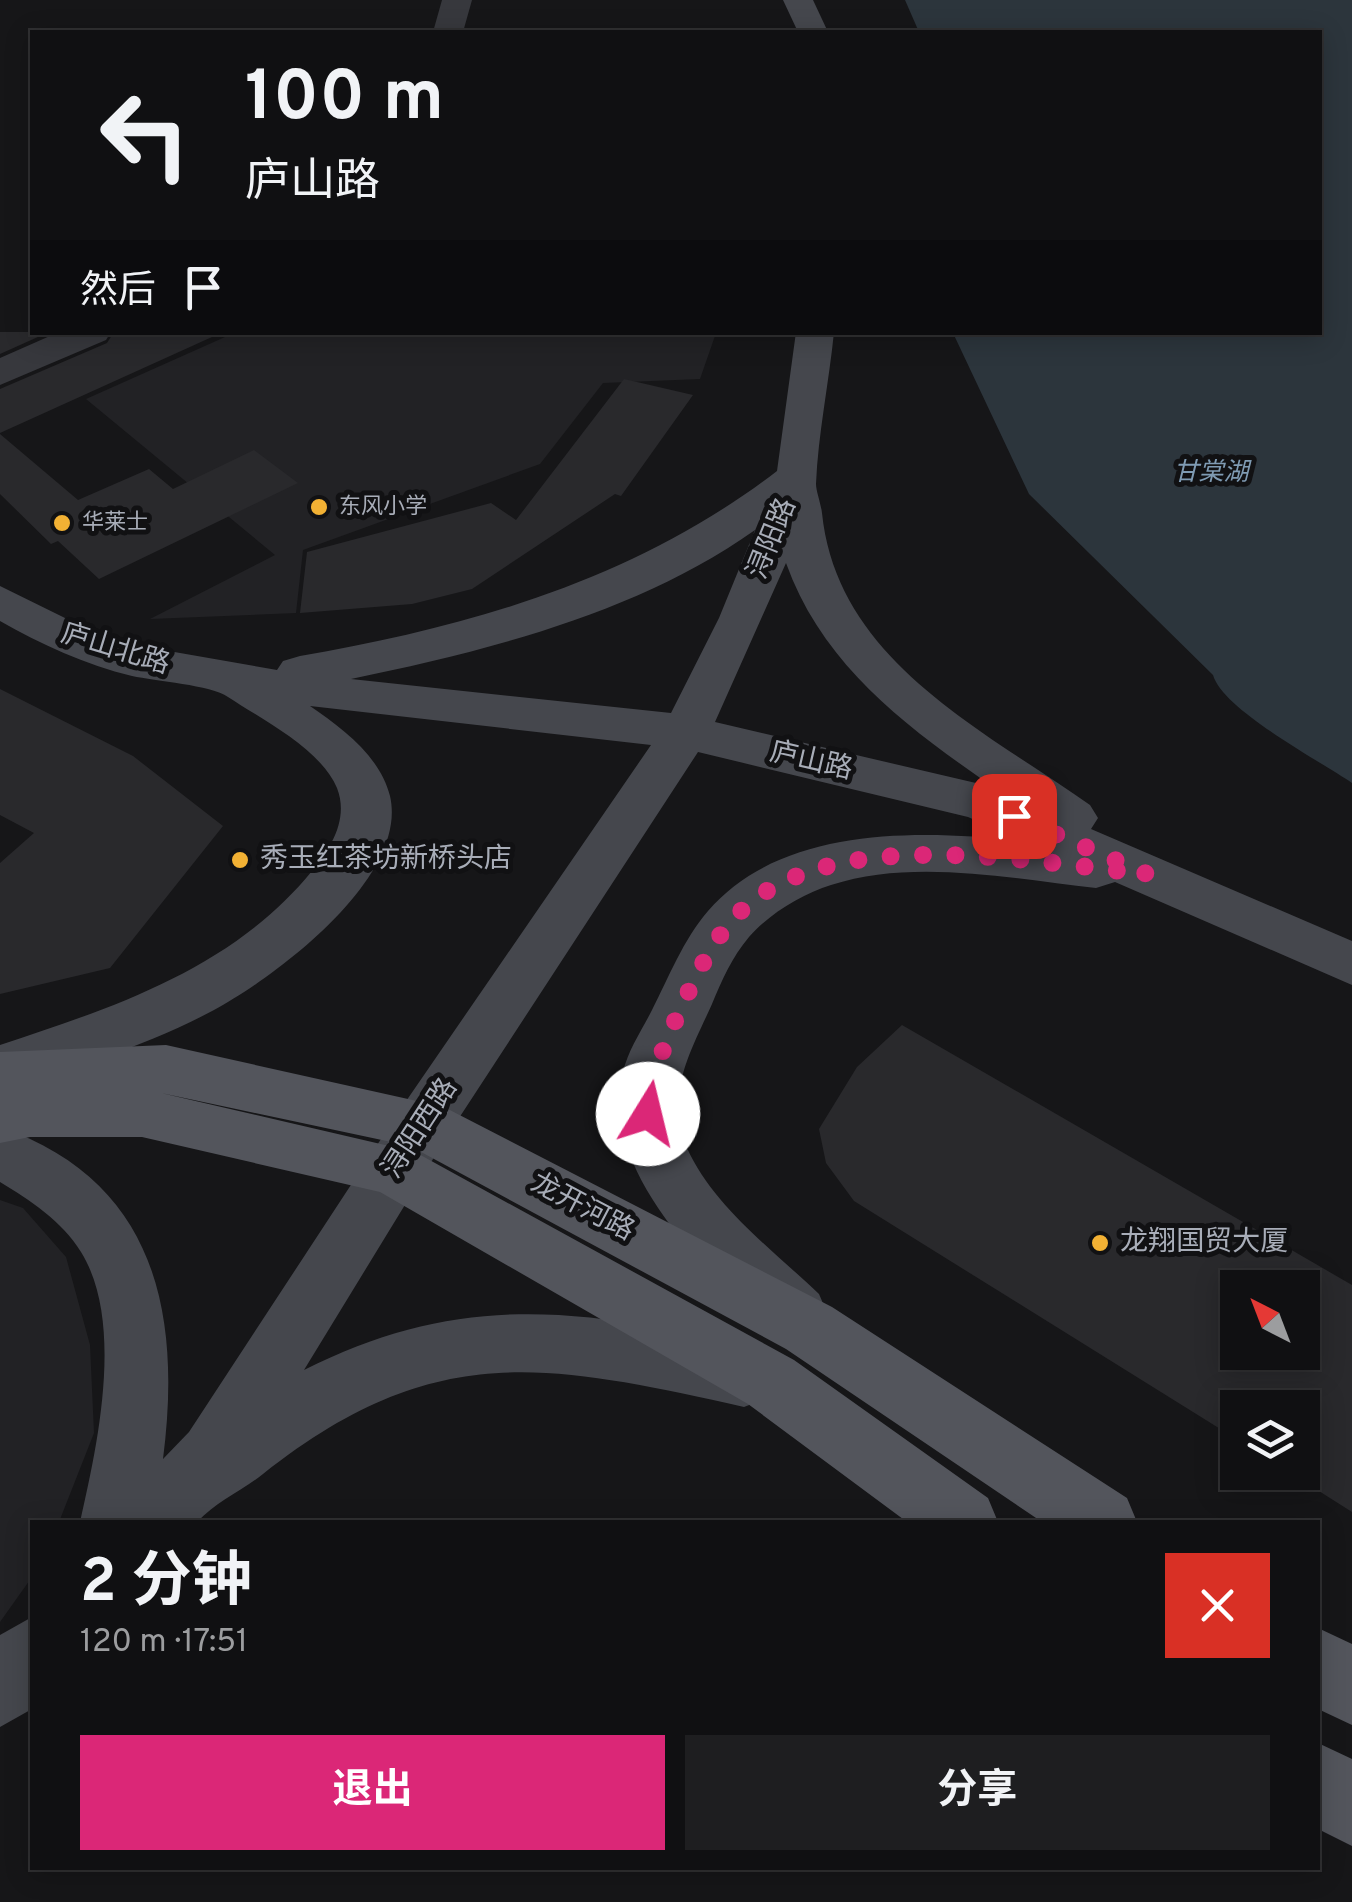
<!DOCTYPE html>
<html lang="zh">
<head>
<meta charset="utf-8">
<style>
  :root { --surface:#101012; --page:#1e1e20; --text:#f1f3f6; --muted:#9c9d9f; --line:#303032; --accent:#db2777 }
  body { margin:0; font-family:Overpass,"Noto Sans SC",sans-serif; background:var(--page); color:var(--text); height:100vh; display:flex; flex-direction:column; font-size:38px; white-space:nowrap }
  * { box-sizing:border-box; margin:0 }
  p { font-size:32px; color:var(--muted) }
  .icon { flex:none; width:55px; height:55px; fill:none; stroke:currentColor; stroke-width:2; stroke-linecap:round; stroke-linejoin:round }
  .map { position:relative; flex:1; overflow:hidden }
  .panel { position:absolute; left:30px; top:1520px; width:1290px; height:350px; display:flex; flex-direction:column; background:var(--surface); border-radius:0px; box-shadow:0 5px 25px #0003,0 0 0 2px var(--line) }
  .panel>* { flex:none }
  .hud { position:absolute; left:30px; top:30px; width:1292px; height:305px; border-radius:0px; box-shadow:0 5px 25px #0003,0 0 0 2px var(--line); background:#101012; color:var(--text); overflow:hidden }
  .needle { width:65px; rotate:318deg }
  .buttons { position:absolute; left:1220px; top:1270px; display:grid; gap:20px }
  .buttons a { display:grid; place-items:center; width:100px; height:100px; border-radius:0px; background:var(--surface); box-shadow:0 5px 25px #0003,0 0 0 2px var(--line); font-size:50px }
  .pin { position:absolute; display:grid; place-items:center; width:85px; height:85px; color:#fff; margin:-42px; border-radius:20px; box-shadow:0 5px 15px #0006 }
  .me { position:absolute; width:110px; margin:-55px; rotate:9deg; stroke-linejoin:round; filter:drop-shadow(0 0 8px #0008) }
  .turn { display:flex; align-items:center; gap:35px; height:210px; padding:0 50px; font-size:45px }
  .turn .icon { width:130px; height:130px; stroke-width:2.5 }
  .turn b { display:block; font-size:70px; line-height:85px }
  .then { display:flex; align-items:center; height:95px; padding:0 50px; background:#0003; gap:20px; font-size:38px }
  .round { display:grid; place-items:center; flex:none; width:105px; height:105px; border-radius:0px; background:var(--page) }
  .overview { display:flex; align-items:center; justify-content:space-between; height:170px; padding:0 50px }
  h1 { font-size:60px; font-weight:700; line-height:75px }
  .action { display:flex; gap:20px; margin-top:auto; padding:20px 50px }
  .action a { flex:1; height:115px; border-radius:0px; background:var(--accent); color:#fff; font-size:40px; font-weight:700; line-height:115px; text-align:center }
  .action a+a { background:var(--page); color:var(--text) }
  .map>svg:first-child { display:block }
</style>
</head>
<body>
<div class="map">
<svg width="1352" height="1902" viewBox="0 0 1352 1902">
  <rect width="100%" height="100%" fill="#161618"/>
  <!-- built -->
  <path fill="#222225" d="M234,333H716L700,379L603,383L540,464L303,550L296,613L150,619L275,555L86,399Z
    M0,1200L23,1208L66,1257L90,1345L94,1433L59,1522H32V1577L0,1622Z"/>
  <!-- water -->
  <path fill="#2c353c" d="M905,0H1352V783C1320,761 1223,710 1213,675L1029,494L953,333L1320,332V32H919Z"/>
  <!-- building -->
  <path fill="#29292c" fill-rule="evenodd" d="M0,332H49L0,354Z
    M114,332H223L0,433V389L107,343Z
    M624,379L693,395L621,496L615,494L472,589L412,604L300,613L307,552L491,503L516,520Z
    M0,434L78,500L149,469L173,489L254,450L298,483L99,579L58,541L51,544L0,494Z
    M0,689L133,756L223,826L110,968L0,994V863L34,833L0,815Z
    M902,1025L1352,1285V1512L1289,1472H1302V1408H1238V1440L854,1201L826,1163L819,1129L857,1067ZM1238,1288H1302V1352H1238Z"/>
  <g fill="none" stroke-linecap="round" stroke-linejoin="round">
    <!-- street -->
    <path fill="#37383d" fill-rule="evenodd" d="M442,0H472L463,32H433Z
      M59,332H111L106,340L0,385V358Z"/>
    <!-- secondary -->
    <path fill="#45474d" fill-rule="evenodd" d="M783,0H813L828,32H798Z
      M796,332H834C829,382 818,435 816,484C816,491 821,504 822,513C837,660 981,728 1090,805L1098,818L1091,829L1352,941V985L1115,882L1096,888C1012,879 914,858 831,885C802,894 769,914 749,937C732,957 722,980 712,1004C691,1051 664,1095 687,1148C713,1206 774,1251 819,1294L828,1315L819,1336L796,1344C755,1329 718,1283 690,1250C649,1201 607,1138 623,1072C628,1050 642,1030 652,1010C669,977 683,940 708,911C782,825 921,830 1023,841L968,817L698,752L444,1141L304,1370C423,1310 525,1303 655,1327C693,1335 731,1341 767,1354L777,1376L767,1398L744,1407C545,1363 434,1339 263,1474C240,1492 217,1501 197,1522H80C97,1447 125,1323 81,1252C62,1221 30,1200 0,1182V1127C155,1180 182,1312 163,1459L189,1432L402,1107L651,745L310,706C342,728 380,756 390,796C409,878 275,977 214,1010C147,1046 72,1068 0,1093V1045C115,1007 233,968 312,871C331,848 349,819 337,788C321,749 261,719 228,697C211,685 155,681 132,676C86,665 40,644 0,621V586L65,618L140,646L277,670L283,661L300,656C473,626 636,579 777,471ZM755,530L719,618L671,713L351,679C490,650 638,613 755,530ZM786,563C823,666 907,727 993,787L715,722Z
      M32,1617V1709L0,1727V1635Z"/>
    <!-- primary -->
    <path fill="#53555c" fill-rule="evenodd" d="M166,1045L444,1107L832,1307L1127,1498L1137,1522H1042L786,1349L410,1146L161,1093L415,1152L794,1360L988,1498L998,1522H907L748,1404L380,1192L142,1137H30L0,1143V1052Z
      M1318,1628L1352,1644V1725L1318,1709Z
      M1318,1743L1352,1759V1846L1318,1829Z"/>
  </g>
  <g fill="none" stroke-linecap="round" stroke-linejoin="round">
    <!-- route -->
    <path stroke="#db2777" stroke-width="18" stroke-dasharray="0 32.4" d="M648,1114C652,1069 669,1034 688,993C701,966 715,938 736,916C826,821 1031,862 1147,874L1014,816"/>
  </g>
  <!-- markers -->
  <g fill="#f2b134" stroke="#111113" stroke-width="4">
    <circle cx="319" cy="507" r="10"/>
    <circle cx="62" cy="523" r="10"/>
    <circle cx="240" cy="860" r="10"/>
    <circle cx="1100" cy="1243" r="10"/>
  </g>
  <g text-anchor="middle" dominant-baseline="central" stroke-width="10" stroke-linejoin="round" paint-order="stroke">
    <!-- far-poi labels -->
    <g font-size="22" fill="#a8adb8" stroke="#111113" text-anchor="start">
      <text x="339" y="507">东风小学</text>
      <text x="82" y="523">华莱士</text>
    </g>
    <!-- far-water labels -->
    <g font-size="25" font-style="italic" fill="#7f9bb3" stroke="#111113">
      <text x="1211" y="474">甘棠湖</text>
    </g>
    <!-- street labels -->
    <g font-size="28" fill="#a8adb8" stroke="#111113">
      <text transform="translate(773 539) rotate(-68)">浔阳路</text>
      <text transform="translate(115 650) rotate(17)">庐山北路</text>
      <text transform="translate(811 762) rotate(13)">庐山路</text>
      <text transform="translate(421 1129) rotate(-57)">浔阳西路</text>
      <text transform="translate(582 1208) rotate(28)">龙开河路</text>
    </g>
    <!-- poi labels -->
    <g font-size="28" fill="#a8adb8" stroke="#111113" text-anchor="start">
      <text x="260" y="860">秀玉红茶坊新桥头店</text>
      <text x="1120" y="1243">龙翔国贸大厦</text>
    </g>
  </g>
</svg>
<div class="buttons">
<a><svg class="needle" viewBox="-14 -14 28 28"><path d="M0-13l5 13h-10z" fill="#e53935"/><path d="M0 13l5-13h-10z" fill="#9c9d9f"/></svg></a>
<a><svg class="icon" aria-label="layers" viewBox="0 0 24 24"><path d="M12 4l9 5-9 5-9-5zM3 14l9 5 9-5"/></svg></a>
</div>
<div class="pin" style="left:1014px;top:816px;background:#d93025"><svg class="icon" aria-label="arrive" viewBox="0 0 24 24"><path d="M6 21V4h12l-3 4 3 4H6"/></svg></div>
<svg class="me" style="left:648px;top:1114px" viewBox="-20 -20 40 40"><circle r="19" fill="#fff"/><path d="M0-13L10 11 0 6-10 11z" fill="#db2777"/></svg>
<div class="hud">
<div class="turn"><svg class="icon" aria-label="left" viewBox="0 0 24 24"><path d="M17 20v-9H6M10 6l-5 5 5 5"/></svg><div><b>100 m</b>庐山路</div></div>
<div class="then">然后<svg class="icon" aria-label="arrive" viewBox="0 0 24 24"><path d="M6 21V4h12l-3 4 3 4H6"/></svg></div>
</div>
<section class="panel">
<div class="overview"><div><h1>2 分钟</h1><p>120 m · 17:51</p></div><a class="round" style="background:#d93025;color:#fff"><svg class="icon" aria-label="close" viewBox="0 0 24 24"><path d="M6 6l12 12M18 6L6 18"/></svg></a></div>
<div class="action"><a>退出</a><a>分享</a></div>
</section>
</div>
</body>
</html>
